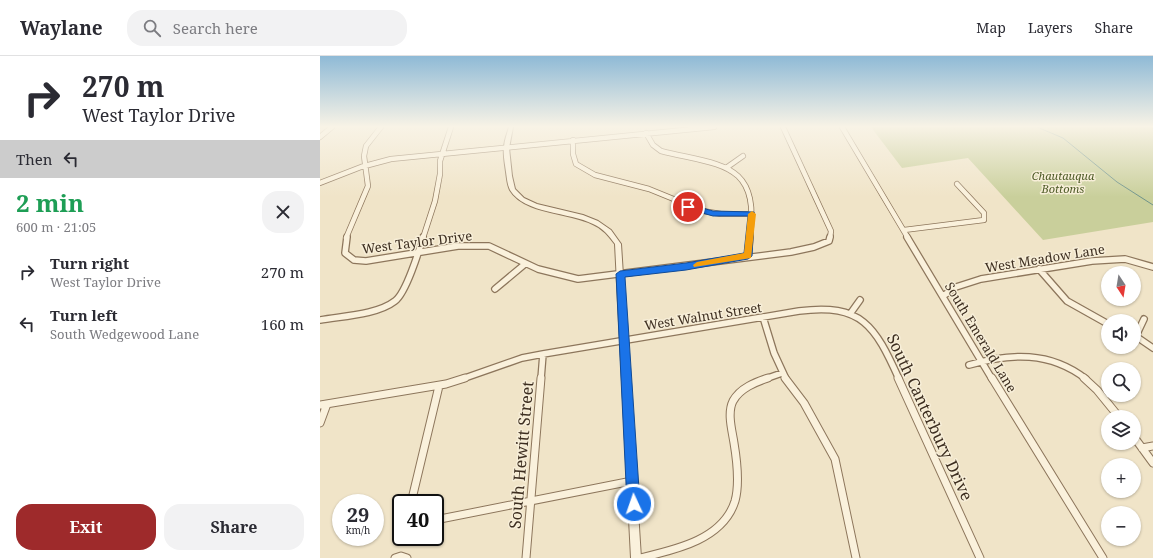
<!DOCTYPE html>
<html lang="en">
<head>
<meta charset="utf-8">
<style>
  :root { --surface:#fff; --page:#f2f2f3; --text:#2b2b33; --muted:#7c7c81; --line:#e1e1e2; --accent:#9e2a2b }
  body { margin:0; font-family:"Noto Serif",serif; background:var(--page); color:var(--text); height:100vh; display:flex; flex-direction:column; font-size:15px; white-space:nowrap }
  * { box-sizing:border-box; margin:0 }
  p { font-size:13px; color:var(--muted) }
  .icon { flex:none; width:22px; height:22px; fill:none; stroke:currentColor; stroke-width:2; stroke-linecap:round; stroke-linejoin:round }
  .map { position:relative; flex:1; overflow:hidden }
  .side { display:flex; flex-direction:column; background:var(--surface); width:320px }
  .side>* { flex:none }
  .hud { background:#fff; color:var(--text); overflow:hidden }
  .needle { width:26px; rotate:168deg }
  .tools { position:absolute; left:781px; top:210px; display:grid; gap:8px }
  .tools a { display:grid; place-items:center; width:40px; height:40px; border-radius:50%; background:var(--surface); box-shadow:0 1px 3px #0004; font-size:20px }
  .speed { position:absolute; left:12px; top:438px; display:flex; gap:8px; font-size:20px; font-weight:700; text-align:center }
  .speed>* { display:grid; place-content:center; width:52px; height:52px; border-radius:50%; background:var(--surface); box-shadow:0 1px 3px #0004; line-height:1 }
  .speed small { font-size:10px; font-weight:400 }
  .speed .limit { border:2px solid #111; border-radius:6px; background:#fff; color:#111 }
  .pin { position:absolute; display:grid; place-items:center; width:34px; height:34px; color:#fff; margin:-17px; border:2px solid #fff; border-radius:50%; box-shadow:0 1px 4px #0007 }
  .me { position:absolute; width:44px; margin:-22px; rotate:357deg; stroke-linejoin:round; filter:drop-shadow(0 0 3px #0008) }
  .turn { display:flex; align-items:center; gap:14px; height:84px; padding:0 16px; font-size:18px }
  .turn .icon { width:52px; height:52px; stroke-width:2.5 }
  .turn b { display:block; font-size:28px; line-height:34px }
  .then { display:flex; align-items:center; height:38px; padding:0 16px; background:#0003; gap:8px; font-size:15px }
  .round { display:grid; place-items:center; flex:none; width:42px; height:42px; border-radius:16px; background:var(--page) }
  .headline { display:flex; align-items:center; justify-content:space-between; height:68px; padding:0 16px }
  h1 { font-size:24px; font-weight:700; line-height:30px; color:#1e9e55 }
  .primary-button { display:flex; gap:8px; margin-top:auto; padding:8px 16px }
  .primary-button a { flex:1; height:46px; border-radius:16px; background:var(--accent); color:#fff; font-size:16px; font-weight:700; line-height:46px; text-align:center }
  .primary-button a+a { background:var(--page); color:var(--text) }
  ul { padding:0; list-style:none }
  li { display:flex; align-items:center; gap:12px; height:52px; padding:0 16px }
  li div { flex:1 }
  li b { display:block; font-size:15px }
  li em { font-style:normal }
  header { display:flex; align-items:center; gap:24px; box-sizing:border-box; height:56px; padding:0 20px; background:var(--surface); border-bottom:1px solid var(--line) }
  header strong { font-size:19px }
  nav { display:flex; gap:22px; margin-inline-start:auto; font-size:14px }
  .search { width:280px; height:36px; background:var(--page); display:flex; align-items:center; gap:10px; box-sizing:border-box; padding:0 14px; border-radius:16px; color:var(--muted); font-size:15px }
  main { display:flex; flex:1; min-height:0 }
  .map>svg:first-child { display:block }
</style>
</head>
<body>
<header>
<strong>Waylane</strong>
<div class="search"><svg class="icon" aria-label="search" viewBox="0 0 24 24"><circle cx="10" cy="10" r="6"/><path d="M15 15l6 6"/></svg>Search here</div>
<nav><a>Map</a><a>Layers</a><a>Share</a></nav>
</header>
<main>
<section class="side">
<div class="hud">
<div class="turn"><svg class="icon" aria-label="right" viewBox="0 0 24 24"><path d="M7 20v-9h11M14 6l5 5-5 5"/></svg><div><b>270 m</b>West Taylor Drive</div></div>
<div class="then">Then<svg class="icon" aria-label="left" viewBox="0 0 24 24"><path d="M17 20v-9H6M10 6l-5 5 5 5"/></svg></div>
</div>
<div class="headline"><div><h1>2 min</h1><p>600 m · 21:05</p></div><a class="round"><svg class="icon" aria-label="close" viewBox="0 0 24 24"><path d="M6 6l12 12M18 6L6 18"/></svg></a></div>
<ul>
<li><svg class="icon" aria-label="right" viewBox="0 0 24 24"><path d="M7 20v-9h11M14 6l5 5-5 5"/></svg><div><b>Turn right</b><p>West Taylor Drive</p></div><em>270 m</em></li>
<li><svg class="icon" aria-label="left" viewBox="0 0 24 24"><path d="M17 20v-9H6M10 6l-5 5 5 5"/></svg><div><b>Turn left</b><p>South Wedgewood Lane</p></div><em>160 m</em></li>
</ul>
<div class="primary-button"><a>Exit</a><a>Share</a></div>
</section>
<div class="map">
<svg width="833" height="502" viewBox="0 0 833 502">
  <rect width="100%" height="100%" fill="#f0e4c8"/>
  <!-- green -->
  <path fill="#c9cf9b" d="M551,71H833V166L723,184L648,102L582,112Z"/>
  <g fill="none" stroke-linecap="round" stroke-linejoin="round">
    <!-- stream -->
    <path stroke="#6f938a" stroke-width="1" d="M717,71L743,82L797,126L833,149"/>
    <!-- minor-far2 casing -->
    <g stroke="#8d765c" stroke-width="6">
      <path id="minor-far2" d="M463,71L511,175L510,182
        M522,71L588,182
        M326,77L333,89L341,95C401,110 440,105 430,182
        M0,81L12,71
        M253,84V98L256,108L275,119L329,133L383,155L401,158H432
        M406,112L423,100
        M0,127L41,111L71,103L394,71
        M584,174L664,164V157L637,128
        M26,182L48,130L44,100L46,90L61,71
        M103,182L115,145L120,118V105L131,71"/>
    </g>
    <!-- minor-far1 casing -->
    <g stroke="#8d765c" stroke-width="8">
      <path id="minor-far1" d="M27,181L25,197L34,204L46,205L138,190H169L218,213L258,223L471,196L494,191L509,185L510,181
        M587,181L672,323
        M428,200L430,181
        M719,213L747,245L788,268
        M175,233L205,208
        M623,240L636,231L661,223L772,205L805,203L833,211
        M530,258L540,244
        M443,261L454,297L466,323
        M0,264C22,260 57,259 75,245C86,237 99,195 103,181
        M814,279L833,292
        M816,280L824,263
        M649,309C690,297 730,295 766,323
        M142,323L202,302L223,298L479,255C542,247 555,270 579,323
        M221,323L223,298
        M445,323L462,317"/>
    </g>
    <!-- minor casing -->
    <g stroke="#8d765c" stroke-width="9">
      <path id="minor" d="M465,322L484,347L515,403L536,502
        M578,322L660,502
        M672,322L783,502
        M764,322L777,334L799,361
        M0,349L126,328L145,322
        M0,367L7,348
        M814,381L833,407
        M822,392L833,390
        M91,447L119,330
        M115,464L312,425
        M75,502L81,500L87,502
        M206,502L221,322
        M320,502C354,494 403,484 415,445C420,427 417,405 414,387C412,374 407,357 413,345C420,332 436,326 448,322"/>
    </g>
    <!-- tertiary casing -->
    <g stroke="#8d765c" stroke-width="2">
      <path id="tertiary" d="M189,71H193L189,92L192,120L195,133L204,142L217,148L263,159L278,165L291,174L301,188L321,502H311L295,188C289,180 283,172 273,168C250,156 204,158 190,134C187,128 187,122 186,116C185,108 183,99 184,92C184,85 187,78 189,71Z"/>
    </g>
    <!-- minor-far2 -->
    <use href="#minor-far2" stroke="#faf1dc" stroke-width="4.5"/>
    <!-- minor-far1 -->
    <use href="#minor-far1" stroke="#faf1dc" stroke-width="5.5"/>
    <!-- minor -->
    <use href="#minor" stroke="#faf1dc" stroke-width="7"/>
    <!-- tertiary -->
    <use href="#tertiary" fill="#faf1dc" fill-rule="evenodd"/>
  </g>
  <!-- sky -->
  <linearGradient id="sky" x2="0" y2="1"><stop stop-color="#8fbad6"/><stop offset="0.5" stop-color="#f8f3e6"/><stop offset="1" stop-color="#f8f3e6" stop-opacity="0"/></linearGradient>
  <rect width="833" height="141" fill="url(#sky)"/>
  <!-- route -->
  <path fill="#1a73e8" stroke="#114b97" d="M368,148L393,155L434,156L432,200L428,203L366,214L305,221L320,448L318,453L314,454L309,453L307,448L296,218L300,215L366,207L424,197L428,160H393L365,152L364,151Z"/>
  <!-- slow -->
  <path fill="#f59e0b" d="M432,155L436,158L431,202L374,211L373,209L377,206L424,197L428,158Z"/>
  <g text-anchor="middle" dominant-baseline="central" stroke-width="3" stroke-linejoin="round" paint-order="stroke">
    <!-- far-park labels -->
    <g font-size="11" font-style="italic" fill="#4d5a26" stroke="#f7eed8">
      <text x="743" y="119">Chautauqua<tspan x="743" dy="13">Bottoms</tspan></text>
    </g>
    <!-- street labels -->
    <g font-size="13" fill="#3d2e20" stroke="#f7eed8">
      <text transform="translate(97 186) rotate(-7)">West Taylor Drive</text>
      <text transform="translate(725 202) rotate(-9)">West Meadow Lane</text>
      <text transform="translate(383 260) rotate(-9)">West Walnut Street</text>
      <text transform="translate(661 281) rotate(59)">South Emerald Lane</text>
    </g>
    <!-- near-street labels -->
    <g font-size="16" fill="#3d2e20" stroke="#f7eed8">
      <text transform="translate(610 361) rotate(65)">South Canterbury Drive</text>
      <text transform="translate(201 399) rotate(-85)">South Hewitt Street</text>
    </g>
  </g>
</svg>
<div class="tools">
<a><svg class="needle" viewBox="-14 -14 28 28"><path d="M0-13l5 13h-10z" fill="#e53935"/><path d="M0 13l5-13h-10z" fill="#7c7c81"/></svg></a>
<a><svg class="icon" aria-label="sound" viewBox="0 0 24 24"><path d="M4 9h4l5-4v14l-5-4H4zM17 9q2 3 0 6"/></svg></a>
<a><svg class="icon" aria-label="search" viewBox="0 0 24 24"><circle cx="10" cy="10" r="6"/><path d="M15 15l6 6"/></svg></a>
<a><svg class="icon" aria-label="layers" viewBox="0 0 24 24"><path d="M12 4l9 5-9 5-9-5zM3 14l9 5 9-5"/></svg></a>
<a>+</a>
<a>−</a>
</div>
<div class="speed"><div>29<small>km/h</small></div><div class="limit">40</div></div>
<div class="pin" style="left:368px;top:151px;background:#d93025"><svg class="icon" aria-label="arrive" viewBox="0 0 24 24"><path d="M6 21V4h12l-3 4 3 4H6"/></svg></div>
<svg class="me" style="left:314px;top:448px" viewBox="-20 -20 40 40"><circle r="17" fill="#1a73e8" stroke="#fff" stroke-width="3"/><path d="M0-11L8 9 0 5-8 9z" fill="#fff"/></svg>
</div>
</main>
</body>
</html>
